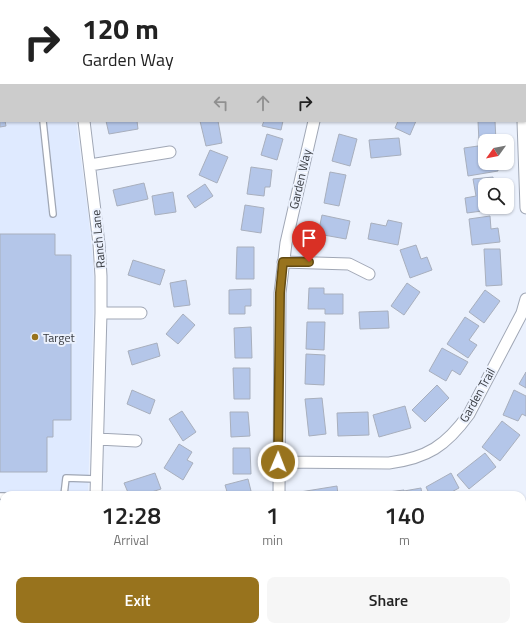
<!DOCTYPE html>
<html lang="en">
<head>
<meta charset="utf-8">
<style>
  :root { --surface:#fff; --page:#f6f6f6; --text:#222; --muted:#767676; --accent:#98731d }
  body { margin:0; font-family:"Titillium Web",sans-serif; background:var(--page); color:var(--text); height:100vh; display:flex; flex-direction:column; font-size:15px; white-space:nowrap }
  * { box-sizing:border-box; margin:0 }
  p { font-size:13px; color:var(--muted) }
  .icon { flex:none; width:22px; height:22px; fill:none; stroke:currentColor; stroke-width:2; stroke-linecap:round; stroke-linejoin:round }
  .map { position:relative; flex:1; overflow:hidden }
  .panel { position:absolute; left:0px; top:491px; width:526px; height:140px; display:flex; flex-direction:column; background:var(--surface); border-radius:12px 12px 0 0; box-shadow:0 1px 3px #0004 }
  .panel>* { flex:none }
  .hud { position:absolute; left:0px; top:0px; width:526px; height:122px; box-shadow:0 1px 3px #0004; background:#fff; color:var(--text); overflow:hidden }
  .needle { width:26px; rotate:237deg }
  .controls { position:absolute; left:478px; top:134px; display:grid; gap:8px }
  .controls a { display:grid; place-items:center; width:36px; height:36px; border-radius:8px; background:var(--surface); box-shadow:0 1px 3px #0004; font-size:20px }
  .pin { position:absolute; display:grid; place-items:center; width:34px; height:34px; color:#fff; margin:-41px -17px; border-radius:50% 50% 50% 0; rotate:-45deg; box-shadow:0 0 4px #0007 }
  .pin .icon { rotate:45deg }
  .me { position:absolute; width:44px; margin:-22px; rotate:1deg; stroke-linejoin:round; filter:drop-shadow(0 0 3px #0008) }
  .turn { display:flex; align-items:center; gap:14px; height:84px; padding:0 16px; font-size:18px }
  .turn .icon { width:52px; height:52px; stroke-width:2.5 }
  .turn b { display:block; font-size:28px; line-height:34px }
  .lanes { display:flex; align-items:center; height:38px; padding:0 16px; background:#0003; justify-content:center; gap:20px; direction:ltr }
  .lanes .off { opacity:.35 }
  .eta { display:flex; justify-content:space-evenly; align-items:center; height:68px; text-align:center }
  .eta b { font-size:24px; font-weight:600; line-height:28px }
  .button { display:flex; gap:8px; margin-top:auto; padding:8px 16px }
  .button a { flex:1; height:46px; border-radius:8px; background:var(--accent); color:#fff; font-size:16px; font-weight:600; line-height:46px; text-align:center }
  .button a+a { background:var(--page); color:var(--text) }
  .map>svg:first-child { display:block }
</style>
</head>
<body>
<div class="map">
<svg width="526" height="631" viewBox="0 0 526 631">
  <rect width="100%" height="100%" fill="#ebf1fd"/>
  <!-- built -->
  <path fill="#dfeaff" d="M0,0H60V1H1V121H76L88,212L93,260L94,291L88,495H4V627H70L69,631H0Z"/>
  <!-- building -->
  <path fill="#b4c6e9" stroke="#a8afbd" d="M405,0H431L432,1H403Z
    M0,81H1V121H5L6,126L0,127Z
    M106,121H137L138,129L109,134Z
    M200,121H218L222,143L206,146Z
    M264,121H283L281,130L262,126Z
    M398,121H416L410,135L395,128Z
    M478,121H495L496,141L479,142Z
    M267,134L283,139L277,160L261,155Z
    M339,134L357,139L350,166L332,161Z
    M399,138L401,155L371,158L369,140Z
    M485,145V163H497L498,171L468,176L464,148Z
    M210,150L228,157L217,183L199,175Z
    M251,167L272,170L270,187H265L264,196L247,194Z
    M330,172L346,175L339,206L324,203Z
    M493,177L494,185H485V207H497V209L467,213L465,198L476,196L473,179Z
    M144,183L148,199L117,206L113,190Z
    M205,184L213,196L195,208L187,196Z
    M173,192L176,212L155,215L152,196Z
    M245,205L264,208L261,233L241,230Z
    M322,215L350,221L346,239L318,234Z
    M490,216L491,229L498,228L500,242L472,245L469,219Z
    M388,220L402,223L398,245L368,239L371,223L386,226Z
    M0,234H55V255H71V420H53V437H47V472H0Z
    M416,245L421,259L427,257L432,270L410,278L400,250Z
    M237,247H254V279H236Z
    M484,249H500L502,285L486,286Z
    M133,260L165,270L160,285L128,275Z
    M186,280L190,305L174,307L170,283Z
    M407,283L420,292L404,315L391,306Z
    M309,288H324V294H343V314H325V309H308Z
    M251,289V306H245V314H229V290Z
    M485,290L500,301L484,323L469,312Z
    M388,311L389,328L360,329L359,312Z
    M183,314L195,325L178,344L166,334Z
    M465,317L479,326L469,340L477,345L468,358L447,344Z
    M307,322H325L324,350L306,349Z
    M251,327L252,358H235L234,328Z
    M157,343L160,356L132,365L128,351Z
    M442,348L468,362L460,375L452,370L446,381L429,371Z
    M306,354L325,355L324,385L305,384Z
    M233,368H250V399H234Z
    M526,372V388L519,384Z
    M437,385L449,398L425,422L412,410Z
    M132,390L155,400L150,414L127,404Z
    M514,390L526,396V416L522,414L518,421L503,415Z
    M322,398L326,434L309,436L305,399Z
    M405,406L411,428L379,437L373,415Z
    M182,411L196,432L183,441L169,419Z
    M230,412H248L250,436L231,437Z
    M368,412L369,435L338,436L337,413Z
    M502,421L520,435L500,461L482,447Z
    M179,444L192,452L187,460L193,463L183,480L164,468Z
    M233,448H250L251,474H233Z
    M485,453L496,467L469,489L457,475Z
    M155,473L161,489L142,495H129L124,483Z
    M451,473L459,488L446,495H430L426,487Z
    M248,479L252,495H228L225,485Z
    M337,486L338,495H301L300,492Z
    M421,488L422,495H389L388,492L404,490V491Z
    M0,511L4,512V550H0Z
    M526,529V545L522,540V532Z
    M522,621L526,627V631H503L509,627H522Z
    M112,627H144L112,629Z"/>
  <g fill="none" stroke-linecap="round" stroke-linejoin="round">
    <!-- service casing -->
    <g stroke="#a0a7b5" stroke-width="8">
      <path id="service" d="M27,0V1
        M43,121L53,214
        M64,495L66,478L96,479
        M0,496H4
        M0,615H4"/>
    </g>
    <!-- minor casing -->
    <g stroke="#a0a7b5" stroke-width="13">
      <path id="minor" d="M68,0V1
        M518,0L519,1
        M198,1L205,0
        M354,1L355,0
        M84,121L99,244L101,276V313L96,495
        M523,121L526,208
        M90,165L170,152
        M283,262L349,264L369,274
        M101,313H141
        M98,439L136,441
        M279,462L389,463C427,458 446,446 469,414L522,313L526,299
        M279,495L280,293L286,243L314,121
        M522,585L526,583
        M355,627L370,631
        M78,631L79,627
        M268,631L269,627
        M440,631L450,627"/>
    </g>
    <!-- service -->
    <use href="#service" stroke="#fff" stroke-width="5.5"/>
    <!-- minor -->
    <use href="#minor" stroke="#fff" stroke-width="11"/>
  </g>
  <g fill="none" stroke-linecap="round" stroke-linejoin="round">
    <!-- route casing -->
    <g stroke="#634b13" stroke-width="10">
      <path id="route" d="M278,462L280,293L283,262H309"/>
    </g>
    <!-- route -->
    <use href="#route" stroke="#98731d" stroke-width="7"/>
  </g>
  <!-- markers -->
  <circle fill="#98731d" stroke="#ebf1fd" stroke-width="1.5" cx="35" cy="337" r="4"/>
  <g text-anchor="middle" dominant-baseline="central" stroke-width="4" stroke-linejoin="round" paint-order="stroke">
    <!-- street labels -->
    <g font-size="12" fill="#36393e" stroke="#ebf1fd">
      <text transform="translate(300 179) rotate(-77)">Garden Way</text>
      <text transform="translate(98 239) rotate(-95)">Ranch Lane</text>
      <text transform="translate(477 395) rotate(-61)">Garden Trail</text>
    </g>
    <!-- poi labels -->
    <g font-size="12" fill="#36393e" stroke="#ebf1fd" text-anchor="start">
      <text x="43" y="337">Target</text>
    </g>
  </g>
</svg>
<div class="controls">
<a><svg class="needle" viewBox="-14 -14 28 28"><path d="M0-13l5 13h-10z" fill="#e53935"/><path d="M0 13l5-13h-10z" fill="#767676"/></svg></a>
<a><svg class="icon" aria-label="search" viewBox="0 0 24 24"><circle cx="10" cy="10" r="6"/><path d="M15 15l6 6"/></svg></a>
</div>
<div class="pin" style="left:309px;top:262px;background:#d93025"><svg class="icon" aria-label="arrive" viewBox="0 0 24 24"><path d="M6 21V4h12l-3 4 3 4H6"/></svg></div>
<svg class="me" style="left:278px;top:462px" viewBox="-20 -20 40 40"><circle r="17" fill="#98731d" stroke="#fff" stroke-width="3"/><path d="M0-11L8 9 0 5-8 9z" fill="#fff"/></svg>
<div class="hud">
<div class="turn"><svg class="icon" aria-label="right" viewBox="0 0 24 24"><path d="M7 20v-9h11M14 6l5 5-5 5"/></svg><div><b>120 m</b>Garden Way</div></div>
<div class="lanes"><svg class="icon off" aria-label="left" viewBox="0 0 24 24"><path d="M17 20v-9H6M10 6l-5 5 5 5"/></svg><svg class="icon off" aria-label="ahead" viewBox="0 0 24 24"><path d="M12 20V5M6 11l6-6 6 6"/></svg><svg class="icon" aria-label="right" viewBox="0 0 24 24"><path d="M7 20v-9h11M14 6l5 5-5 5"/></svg></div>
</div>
<section class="panel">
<div class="eta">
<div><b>12:28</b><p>Arrival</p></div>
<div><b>1</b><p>min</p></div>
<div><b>140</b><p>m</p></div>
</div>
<div class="button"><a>Exit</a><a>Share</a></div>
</section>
</div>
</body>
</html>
